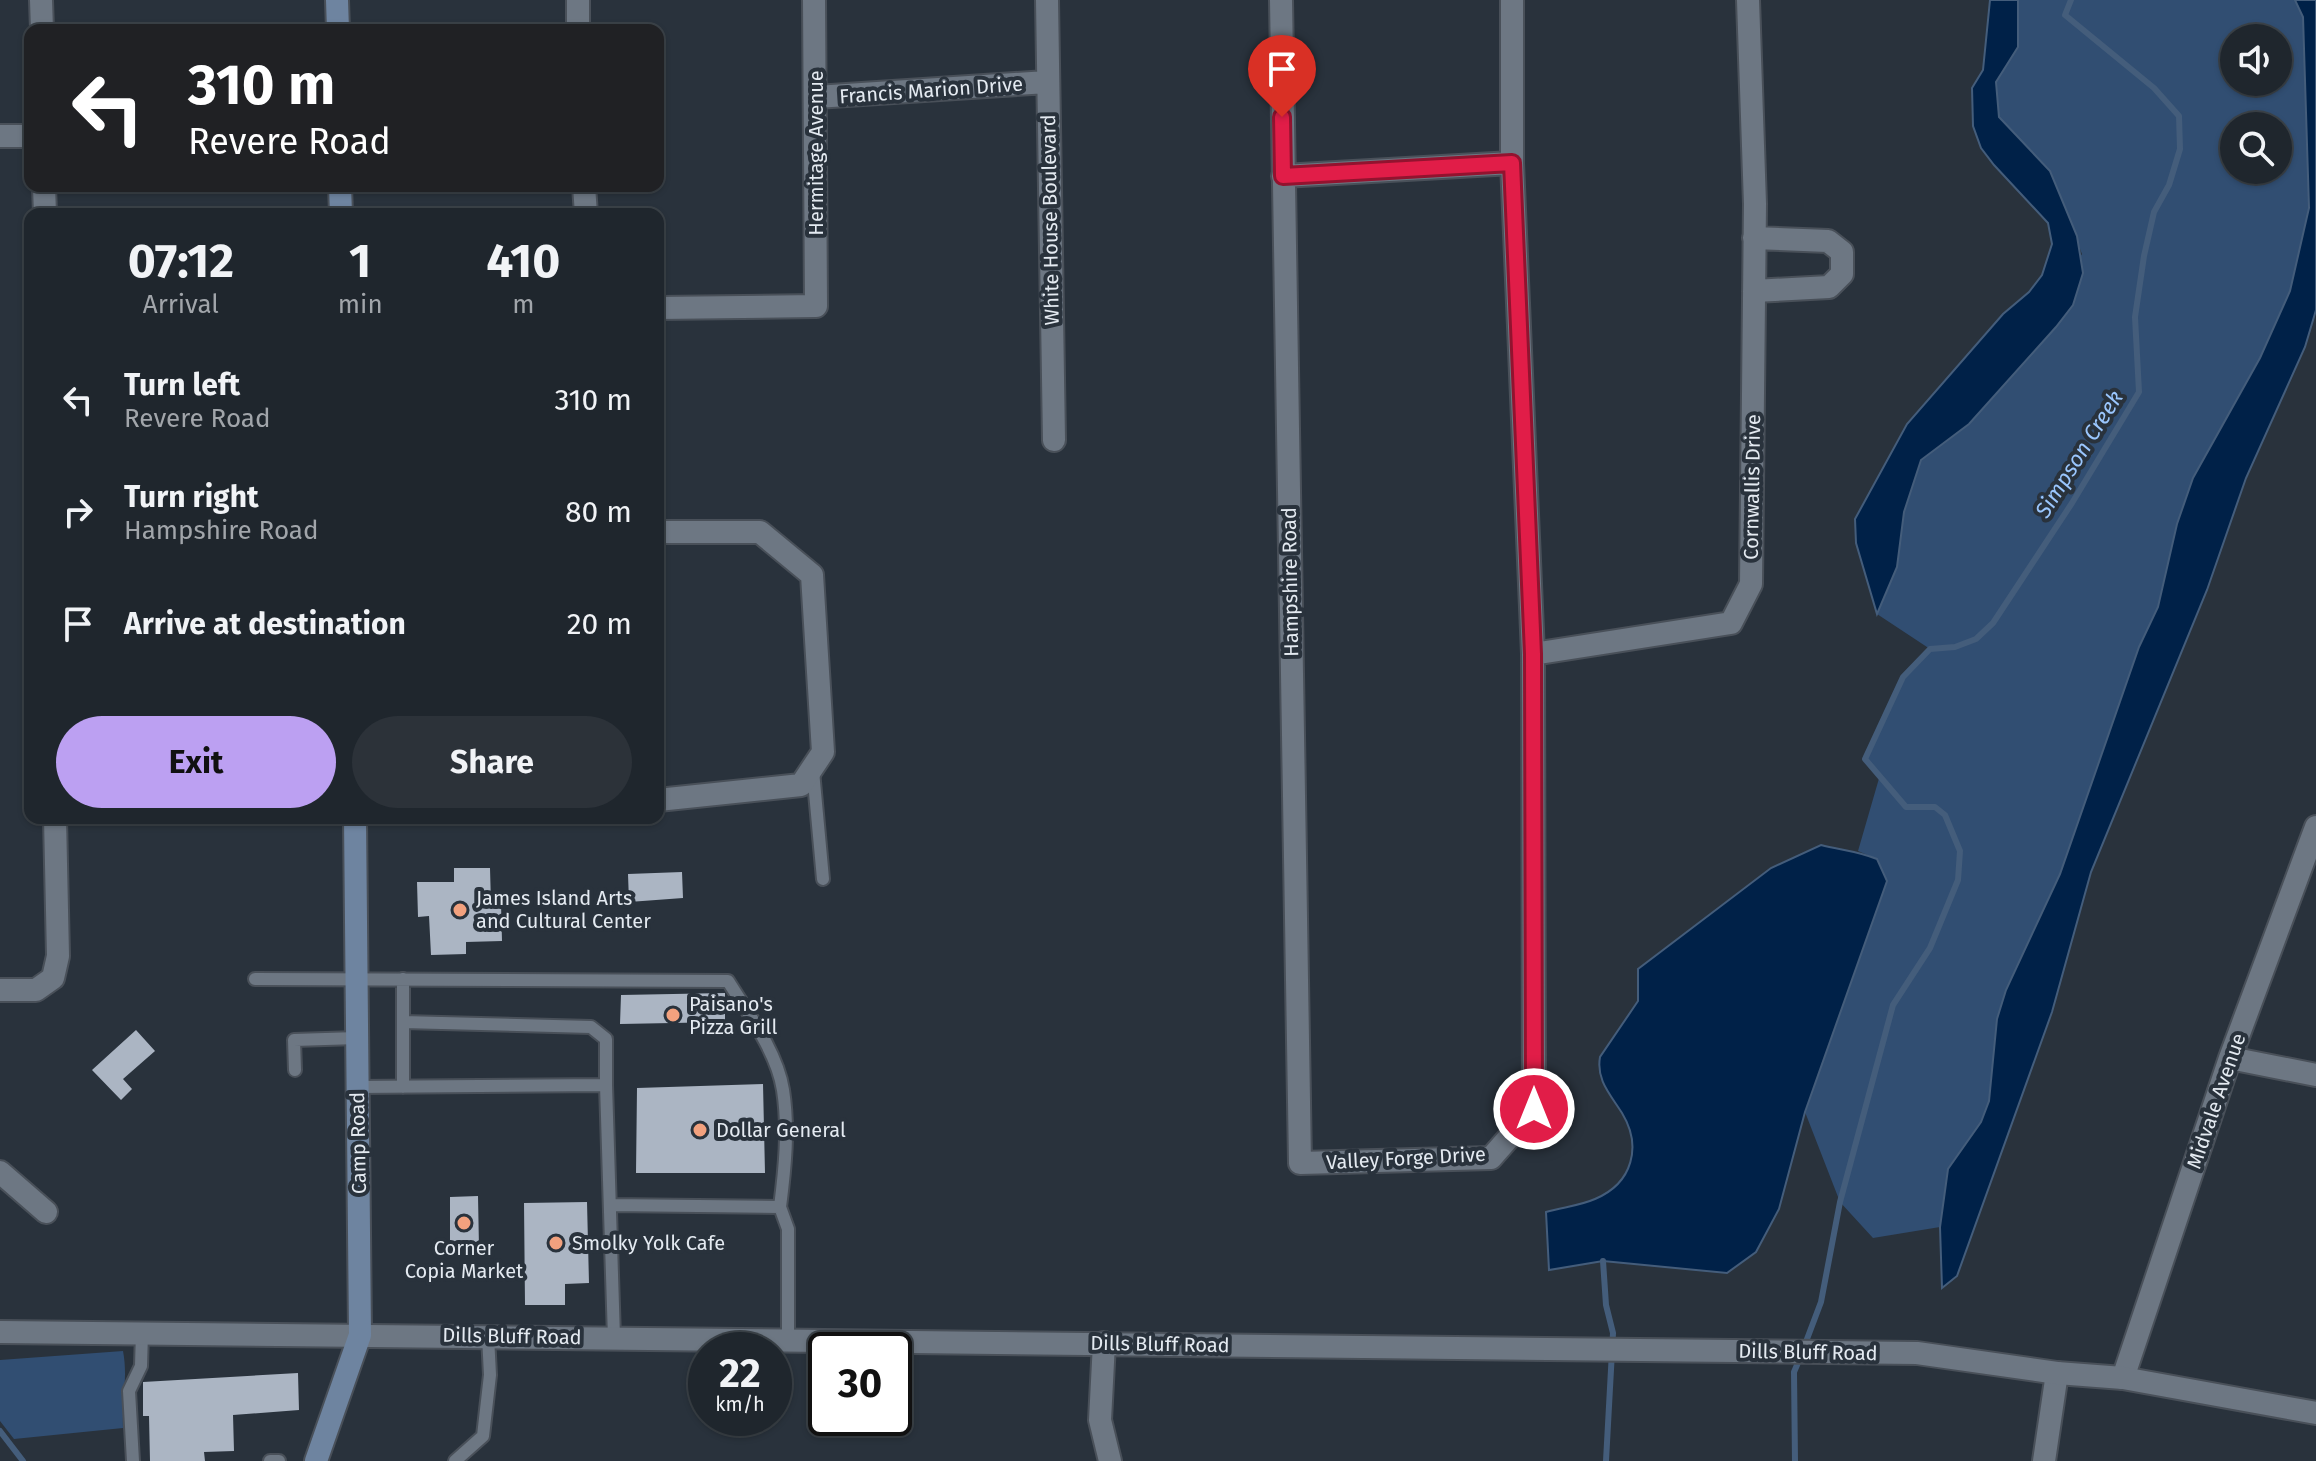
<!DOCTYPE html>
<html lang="en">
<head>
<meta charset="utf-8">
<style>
  :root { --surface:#1f262d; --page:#2c3239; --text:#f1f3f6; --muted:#a1a5aa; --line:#3c4349; --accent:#bca0f2 }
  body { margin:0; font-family:"Fira Sans",sans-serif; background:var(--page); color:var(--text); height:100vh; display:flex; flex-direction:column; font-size:30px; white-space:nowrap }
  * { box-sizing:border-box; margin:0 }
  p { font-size:26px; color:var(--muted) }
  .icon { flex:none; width:44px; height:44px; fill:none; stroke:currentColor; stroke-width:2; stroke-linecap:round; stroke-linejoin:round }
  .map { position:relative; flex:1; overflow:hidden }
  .details { position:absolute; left:24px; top:208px; width:640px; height:616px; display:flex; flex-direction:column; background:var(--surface); border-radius:16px; box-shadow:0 2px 6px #0004,0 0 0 2px var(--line) }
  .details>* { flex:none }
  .hud { position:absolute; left:24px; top:24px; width:640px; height:168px; border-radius:16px; box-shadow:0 2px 6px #0004,0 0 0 2px var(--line); background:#202124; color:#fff; overflow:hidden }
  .controls { position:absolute; left:2220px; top:24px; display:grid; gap:16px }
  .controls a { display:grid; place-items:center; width:72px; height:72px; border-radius:50%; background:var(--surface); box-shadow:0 2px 6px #0004,0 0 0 2px var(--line); font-size:40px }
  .speed { position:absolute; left:688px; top:1332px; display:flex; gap:16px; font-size:40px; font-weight:700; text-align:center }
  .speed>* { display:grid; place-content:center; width:104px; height:104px; border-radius:50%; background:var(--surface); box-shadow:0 2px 6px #0004,0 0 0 2px var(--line); line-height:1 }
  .speed small { font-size:20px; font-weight:400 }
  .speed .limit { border:4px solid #111; border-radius:12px; background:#fff; color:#111 }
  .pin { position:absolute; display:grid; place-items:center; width:68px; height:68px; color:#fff; margin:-82px -34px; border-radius:50% 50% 50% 0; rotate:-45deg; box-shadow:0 0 8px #0007 }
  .pin .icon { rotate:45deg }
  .me { position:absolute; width:88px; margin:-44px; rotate:0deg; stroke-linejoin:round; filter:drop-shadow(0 0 6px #0008) }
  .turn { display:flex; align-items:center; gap:28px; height:168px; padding:0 32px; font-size:36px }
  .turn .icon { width:104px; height:104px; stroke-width:2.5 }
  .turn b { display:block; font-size:56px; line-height:68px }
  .eta { display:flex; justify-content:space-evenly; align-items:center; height:136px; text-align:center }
  .eta b { font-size:48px; font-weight:700; line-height:56px }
  .primary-button { display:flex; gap:16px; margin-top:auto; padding:16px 32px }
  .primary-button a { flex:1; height:92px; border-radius:48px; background:var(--accent); color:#111; font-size:32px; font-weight:700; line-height:92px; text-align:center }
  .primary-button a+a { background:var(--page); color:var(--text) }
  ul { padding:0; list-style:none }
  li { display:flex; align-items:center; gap:24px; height:112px; padding:0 32px }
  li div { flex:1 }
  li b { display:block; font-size:30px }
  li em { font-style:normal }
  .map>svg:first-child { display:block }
</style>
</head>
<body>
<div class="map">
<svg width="2316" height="1461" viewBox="0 0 2316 1461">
  <rect width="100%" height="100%" fill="#29323c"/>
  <!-- green -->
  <path fill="#314e72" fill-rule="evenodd" d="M2018,0H2295L2303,17L2309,208L2290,291L2260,358L2193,478L2177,524L2158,607L2139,647L2060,874L2006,990L1997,1019L1989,1101L1981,1122L1948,1168L1940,1227L1873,1238L1840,1202L1805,1112L1887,881L1877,859L1858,851L1880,775L1865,759L1903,677L1930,649L1877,614L1897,567L1904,513L1921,460L1969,424L2082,254L2050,171L1999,117L1996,81L2018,47ZM2234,38H2278V82H2234ZM2234,126H2278V170H2234Z
    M123,1351C128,1376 122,1401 123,1428L14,1439L0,1421V1360Z"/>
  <!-- water -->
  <path fill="#002148" stroke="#445d7b" stroke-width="2" d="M1990,0H2018V47L1996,82L1999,117L2050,171L2077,236L2083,273L2073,305L2056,327L1969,424L1921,460L1904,512L1897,567L1877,614L1856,543L1855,519L1907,424L2003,314L2029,292L2042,275L2052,244L2048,223L1994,165L1981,148L1973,126L1972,88L1983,70Z
    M2295,0H2316V310L2305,347L2246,478L2207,590L2091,872L2052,1012L1957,1276L1942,1288L1940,1227L1948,1169L1981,1122L1989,1101L1997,1019L2006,990L2060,874L2139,647L2158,607L2177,524L2193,478L2260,358L2290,291L2309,208L2303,17Z
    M1821,845C1841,850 1858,851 1877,859L1887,881L1805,1112L1779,1209L1756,1252L1727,1273L1603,1261L1549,1270L1546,1212C1563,1207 1579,1206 1595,1199C1633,1183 1642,1146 1622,1113C1610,1094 1596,1080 1600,1057L1638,1001V969L1771,868Z"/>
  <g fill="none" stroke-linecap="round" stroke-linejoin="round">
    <!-- stream -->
    <path stroke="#445d7b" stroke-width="6" d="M1603,1261L1606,1305L1613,1333L1606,1461
      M1804,1347L1821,1302L1840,1202L1893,1005L1930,948L1958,880L1960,851L1945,815L1935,807H1906L1865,759L1903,677L1930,649L1955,647L1976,639L1993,623L2072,503L2139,392L2135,317L2144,256L2154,212L2169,185L2180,149L2179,116L2154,88L2065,15L2071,0
      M0,1431L23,1461
      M1795,1461L1794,1372L1800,1358"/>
  </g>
  <!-- building -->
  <path fill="#abb5c3" d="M454,868H490L491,904H501L502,941L466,942V954L431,955L429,916L418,917L417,882H454Z
    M682,872L683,898L629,902L628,874Z
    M725,993V1022L620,1024L621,995Z
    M136,1030L155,1051L123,1079L132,1089L121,1100L92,1070Z
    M763,1084L765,1173H636L637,1088Z
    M478,1196L479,1248L450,1249V1197Z
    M587,1202L589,1283L565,1284V1305H525L524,1203Z
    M298,1373L299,1410L233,1415L234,1451L204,1452L205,1461H150L149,1416H143V1382Z"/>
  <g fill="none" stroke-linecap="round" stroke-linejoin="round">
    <!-- service casing -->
    <g stroke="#495059" stroke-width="16">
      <path id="service" d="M813,771L823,879
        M255,979L728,981C748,1013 777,1052 783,1090C789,1129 785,1168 780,1207
        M403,979V1087
        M403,1022L591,1027L606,1039V1085
        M295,1070L294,1040L357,1038
        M357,1087L606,1085L614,1338
        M610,1205L780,1207L788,1229V1340
        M133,1461L129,1391L141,1366L142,1333
        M270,1461H279
        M455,1461L483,1436L490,1375L488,1336"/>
    </g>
    <!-- minor casing -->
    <g stroke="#495059" stroke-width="26">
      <path id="minor" d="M41,0L42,30
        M578,0V30
        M1047,0L1054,440
        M1281,0L1300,1163L1491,1158L1534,1109L1533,654L1512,163V0
        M816,97L1047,82
        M0,136H30
        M1283,176L1512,163
        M44,186L45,214
        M584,186L586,214
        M1754,291L1829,287L1842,274V252L1828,241L1754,238
        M658,308L816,306L814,0
        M658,532H760L812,575L823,752L801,785L658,800
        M1533,654L1731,623L1751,584L1755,204L1748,0
        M0,990H36L53,978L58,956L55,818
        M2230,1058L2316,1075
        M0,1172L46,1212
        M1104,1343L1100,1420L1110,1461
        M2123,1378L2230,1058L2316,827
        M2044,1461L2057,1373"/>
    </g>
    <!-- tertiary casing -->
    <g stroke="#495059" stroke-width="26">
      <path id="tertiary" d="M0,1332L1917,1353L2057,1373L2123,1378L2316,1413"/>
    </g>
    <!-- secondary casing -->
    <g stroke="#495059" stroke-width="26">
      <path id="secondary" d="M337,0L338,30
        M340,186L341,214
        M316,1461L360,1335L355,818"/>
    </g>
    <!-- service -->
    <use href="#service" stroke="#6d7783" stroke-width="12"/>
    <!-- minor -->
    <use href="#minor" stroke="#6d7783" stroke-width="22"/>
    <!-- tertiary -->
    <use href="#tertiary" stroke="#6d7783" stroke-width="22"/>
    <!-- secondary -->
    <use href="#secondary" stroke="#6e84a0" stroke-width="22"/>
  </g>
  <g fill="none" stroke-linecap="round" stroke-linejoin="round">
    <!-- route casing -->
    <g stroke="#92132f" stroke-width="20">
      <path id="route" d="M1282,117L1283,176L1512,163L1533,654L1534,1109"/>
    </g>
    <!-- route -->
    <use href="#route" stroke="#e11d48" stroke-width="14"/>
  </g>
  <!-- markers -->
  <g fill="#f2a17e" stroke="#29323c" stroke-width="3">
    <circle cx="460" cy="910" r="8"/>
    <circle cx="673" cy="1015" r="8"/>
    <circle cx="700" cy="1130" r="8"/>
    <circle cx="464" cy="1223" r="8"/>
    <circle cx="556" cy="1243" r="8"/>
  </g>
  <g text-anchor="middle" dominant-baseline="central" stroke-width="8" stroke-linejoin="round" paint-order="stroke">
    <!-- street labels -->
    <g font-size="20" fill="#e4eaf1" stroke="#29323c">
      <text transform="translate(931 90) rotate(-4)">Francis Marion Drive</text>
      <text transform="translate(816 153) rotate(-90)">Hermitage Avenue</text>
      <text transform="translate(1050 220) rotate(-91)">White House Boulevard</text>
      <text transform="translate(1752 487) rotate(-89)">Cornwallis Drive</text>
      <text transform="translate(1290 582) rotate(-91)">Hampshire Road</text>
      <text transform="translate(2216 1101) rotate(-71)">Midvale Avenue</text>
      <text transform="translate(358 1143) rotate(-91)">Camp Road</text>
      <text transform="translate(1406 1158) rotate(-3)">Valley Forge Drive</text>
      <text transform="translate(512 1336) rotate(1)">Dills Bluff Road</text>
      <text transform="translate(1160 1344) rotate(1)">Dills Bluff Road</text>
      <text transform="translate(1808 1352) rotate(1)">Dills Bluff Road</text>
    </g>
    <!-- poi labels -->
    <g font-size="20" fill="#e4eaf1" stroke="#29323c" text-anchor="start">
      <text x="476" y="898">James Island Arts<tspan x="476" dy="23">and Cultural Center</tspan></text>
      <text x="689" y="1004">Paisano's<tspan x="689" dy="23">Pizza Grill</tspan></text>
      <text x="716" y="1130">Dollar General</text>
      <text x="572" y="1243">Smolky Yolk Cafe</text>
      <text x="464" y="1248" text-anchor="middle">Corner<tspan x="464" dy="23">Copia Market</tspan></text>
    </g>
    <!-- water labels -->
    <g font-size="22" font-style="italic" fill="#9ac6fd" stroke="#29323c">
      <text transform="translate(2079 454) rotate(-58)">Simpson Creek</text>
    </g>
  </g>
</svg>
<div class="controls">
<a><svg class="icon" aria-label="sound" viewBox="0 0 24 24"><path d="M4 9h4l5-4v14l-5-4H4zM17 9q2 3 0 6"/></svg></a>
<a><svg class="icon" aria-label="search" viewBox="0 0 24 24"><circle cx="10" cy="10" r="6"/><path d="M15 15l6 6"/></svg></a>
</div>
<div class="speed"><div>22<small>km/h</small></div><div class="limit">30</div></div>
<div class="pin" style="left:1282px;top:117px;background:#d93025"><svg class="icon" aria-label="arrive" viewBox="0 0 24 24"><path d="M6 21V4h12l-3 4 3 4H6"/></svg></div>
<svg class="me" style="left:1534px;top:1109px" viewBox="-20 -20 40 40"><circle r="17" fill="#e11d48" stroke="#fff" stroke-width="3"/><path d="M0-11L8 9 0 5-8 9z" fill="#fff"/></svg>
<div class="hud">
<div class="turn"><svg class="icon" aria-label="left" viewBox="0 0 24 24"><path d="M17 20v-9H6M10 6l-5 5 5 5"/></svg><div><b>310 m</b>Revere Road</div></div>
</div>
<section class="details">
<div class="eta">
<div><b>07:12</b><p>Arrival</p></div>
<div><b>1</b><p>min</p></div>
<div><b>410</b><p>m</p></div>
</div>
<ul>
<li><svg class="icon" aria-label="left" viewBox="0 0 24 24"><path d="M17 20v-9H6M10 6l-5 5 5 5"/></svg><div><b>Turn left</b><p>Revere Road</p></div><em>310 m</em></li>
<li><svg class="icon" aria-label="right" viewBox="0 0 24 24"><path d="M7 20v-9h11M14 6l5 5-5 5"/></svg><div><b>Turn right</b><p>Hampshire Road</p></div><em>80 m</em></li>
<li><svg class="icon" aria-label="arrive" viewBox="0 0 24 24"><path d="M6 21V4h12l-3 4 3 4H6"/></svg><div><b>Arrive at destination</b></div><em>20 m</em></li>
</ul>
<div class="primary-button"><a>Exit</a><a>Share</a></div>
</section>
</div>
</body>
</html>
